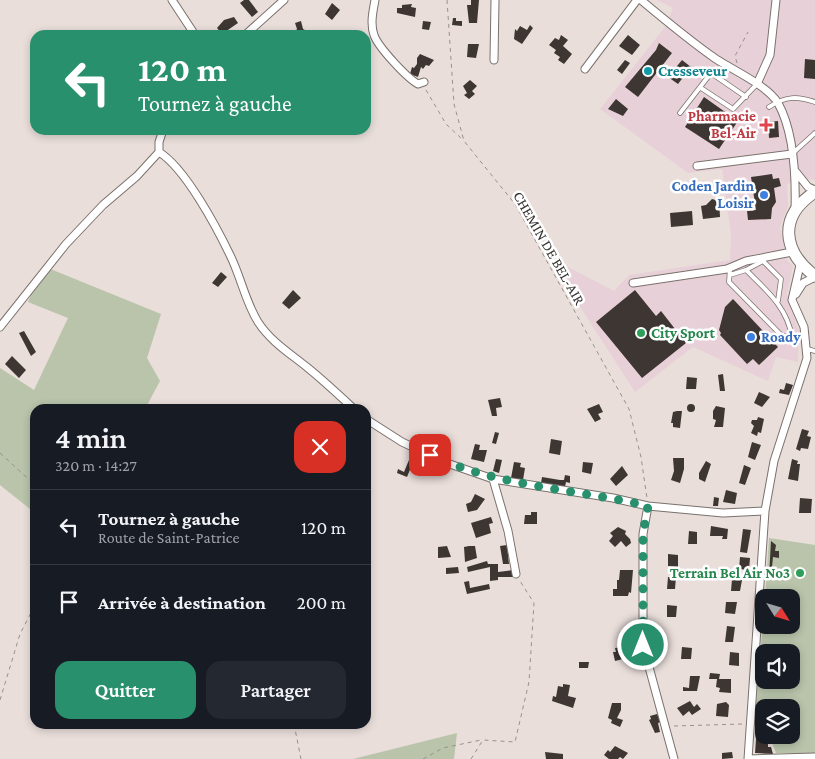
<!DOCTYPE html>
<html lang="fr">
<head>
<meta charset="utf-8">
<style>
  :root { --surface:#171b24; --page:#242831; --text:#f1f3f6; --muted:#9ea1a6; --line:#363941; --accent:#29906d }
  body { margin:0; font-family:"Crimson Pro",serif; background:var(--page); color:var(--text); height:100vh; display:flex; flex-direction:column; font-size:19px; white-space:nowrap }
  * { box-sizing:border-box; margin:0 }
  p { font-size:16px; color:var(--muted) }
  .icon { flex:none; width:28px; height:28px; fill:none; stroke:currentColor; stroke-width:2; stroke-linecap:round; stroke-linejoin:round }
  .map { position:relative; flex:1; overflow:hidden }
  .side { position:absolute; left:30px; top:404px; width:341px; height:325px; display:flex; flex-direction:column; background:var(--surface); border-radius:15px; box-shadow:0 2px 8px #0003 }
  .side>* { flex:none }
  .top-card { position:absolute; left:30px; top:30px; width:341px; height:105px; border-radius:15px; box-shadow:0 2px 8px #0003; background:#29906d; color:#fff; overflow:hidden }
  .needle { width:32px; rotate:127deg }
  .controls { position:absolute; left:755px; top:589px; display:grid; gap:10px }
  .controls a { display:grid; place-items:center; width:45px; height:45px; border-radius:10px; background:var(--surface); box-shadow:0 2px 8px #0003; font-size:25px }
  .pin { position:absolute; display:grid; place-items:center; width:42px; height:42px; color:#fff; margin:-21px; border-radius:10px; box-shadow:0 2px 8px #0006 }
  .me { position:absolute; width:55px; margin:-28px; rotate:0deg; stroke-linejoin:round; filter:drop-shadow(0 0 4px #0008) }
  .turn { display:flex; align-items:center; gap:18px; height:105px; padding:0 25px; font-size:22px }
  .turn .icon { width:65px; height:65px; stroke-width:2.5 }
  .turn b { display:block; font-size:35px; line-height:42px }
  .round { display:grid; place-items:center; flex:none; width:52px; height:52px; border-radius:15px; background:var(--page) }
  .headline { display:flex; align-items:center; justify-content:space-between; height:85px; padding:0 25px }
  h1 { font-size:30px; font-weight:600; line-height:38px }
  .button { display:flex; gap:10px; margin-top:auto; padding:10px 25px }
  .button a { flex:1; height:58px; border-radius:15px; background:var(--accent); color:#fff; font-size:20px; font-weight:600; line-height:58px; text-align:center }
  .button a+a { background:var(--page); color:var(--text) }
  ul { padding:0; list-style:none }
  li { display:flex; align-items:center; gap:15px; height:75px; padding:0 25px; border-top:1px solid var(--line) }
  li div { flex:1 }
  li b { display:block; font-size:19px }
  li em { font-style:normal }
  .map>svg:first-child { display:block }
</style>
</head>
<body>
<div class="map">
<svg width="815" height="759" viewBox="0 0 815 759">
  <rect width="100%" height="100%" fill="#e9deda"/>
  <!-- commercial -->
  <path fill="#e8d0d8" d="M657,0H815V180L806,179L787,184L788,206L780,227L787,260L793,266L787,294L799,332L798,362L776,357L768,381L693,347L635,392L566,285L568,267L614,291L629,275L730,260L731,234L722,169L688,173L600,109L665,27L673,8Z"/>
  <!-- green -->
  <path fill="#b9c4ab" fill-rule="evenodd" d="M43,266L161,314L147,358L160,381L145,409H35V513L0,485V368L34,390L68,318L28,302Z
    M769,538L815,545V753H776L769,735H791V708H764V719L755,718L764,607V625H791V598L765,597ZM764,652H791V680H764Z
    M457,733L454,759H353Z"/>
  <!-- building -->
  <path fill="#3e3632" d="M244,0H249L258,12L252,17L240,3Z
    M471,0H479L477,23H469L467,5H471Z
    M332,3L340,10L332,20L325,14Z
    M412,4L411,7L416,8L415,17L397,13V8H402V5Z
    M234,17L238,23L222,34L217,28L224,20Z
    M453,18H456V21H462V26L452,25Z
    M301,21L303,29L309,32L317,30L319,35H293L297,29L295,23Z
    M423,21L431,22L429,30L422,29Z
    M530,25L533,28L522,44L514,39L515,29L517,31L520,26L527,30Z
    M561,35L568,40L563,46L572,54L564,64L558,60L560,57L554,53L556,50L549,45L555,38L559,40Z
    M628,35L640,45L632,55L619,46Z
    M659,43L672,53L638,97L625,87L656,50Z
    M468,44H479L476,58L467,57Z
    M420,54L434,60L429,66L426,65L423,69L421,67L418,77L410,74L412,67L414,68L417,64V58Z
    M805,59L815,60V79L804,78Z
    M625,60L630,63L622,74L617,70Z
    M682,60L691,67L678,84L668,77Z
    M470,80L477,86L472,91L475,94L469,99L464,95L467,93L463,86Z
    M704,97L738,121L719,149L685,127Z
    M616,99L628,109L623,116L608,109Z
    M778,121L779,137L769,138L768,122Z
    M772,174L773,179L779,178L781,186L774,188L776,202L772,208L771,219L748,220L747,211L756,210L751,177Z
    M712,199L719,201L720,217L703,219L701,206L706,205Z
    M692,211L693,225L671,227L670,213Z
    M221,272L227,277L218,287L212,283Z
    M293,290L301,298L289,309L282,303Z
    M635,290L656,316L661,311L686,343L642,378L596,322Z
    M733,299L778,347L759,365L753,359L747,364L720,335L721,333L719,330L725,307Z
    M24,331L36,352L31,356L19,333Z
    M12,356L26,370L19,378L5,364Z
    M723,374L725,391H720L718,375Z
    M687,377L697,378L696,389H686Z
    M786,383L793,385L789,395L779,393L780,389L784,390Z
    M759,392L770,397L762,407L754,403Z
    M500,398L502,407L496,408L497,416H492L488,400Z
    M687 408a4 4 0 1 1 8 0a4 4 0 1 1-8 0Z
    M599,404L603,412L598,414L601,419L595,422L587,409Z
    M716,406L725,408L723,427H714L716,420L713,419V411Z
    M677,411H682L680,428L673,427V423H671L673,412Z
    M758,417L764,419L761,433L758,432L757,436L751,433L754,426L751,423L752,420H757Z
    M802,429L809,431L807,436L811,437L808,449L801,448L800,451L796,449Z
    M495,432L499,433L496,444L492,443Z
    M551,439L562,441L560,455L549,453Z
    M752,442L761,445L755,460L748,457Z
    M475,444L480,445L479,450H487L484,462L471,459Z
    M673,458H684V469L680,483L671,480L674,471Z
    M496,459L502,460L499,473L493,471Z
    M792,459L798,461L797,464H800L798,481L788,479Z
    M409,460L413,462L407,477L397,473L398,469L404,472Z
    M706,461L711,464L705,482L699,479V473Z
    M514,462L521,463L520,467L525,468L523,480L511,478Z
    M583,462L593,463L591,474L582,472Z
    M744,465L751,468L745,485L739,483Z
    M622,466L628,475L616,486L610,479Z
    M565,475L570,476V483L566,482L565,487L541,483L542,477L560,480H564Z
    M726,490L737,493L735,504L723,502Z
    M475,494L485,499L477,510L468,512L466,504L471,502Z
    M714,497L719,498L718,506H713Z
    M800,498L812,499L811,513H799Z
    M531,512H537V524H524L525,515H531Z
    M491,517L493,523L489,524L491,533L476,538L471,523Z
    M711,526L728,529L727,539H722L723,536H710Z
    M618,527L626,531L625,534L630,539L631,543L626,547L621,541L615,547L609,541L613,536L610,533Z
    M743,529L751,530L747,553L740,552Z
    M689,531L697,532V544H688Z
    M771,541L776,545L775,551H779V558L773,557L771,577H769Z
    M507,545L509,564H503L500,546Z
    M447,546L451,557L438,558V547Z
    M469,546H475L477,558L465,562L464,547Z
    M668,554L678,555V567L668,566Z
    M740,557L750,558L749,570L739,569Z
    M487,561L488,564H498V572L513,570V577H498V580L490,581V567L468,572L467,567Z
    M458,567L459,573L446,574V568Z
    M620,570H633L631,593L629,592L628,596H613V589H617V580H619Z
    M668,577H676L675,589H667Z
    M732,579L742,580L740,591H731Z
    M469,581L470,588L489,584L490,589L467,594L464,582Z
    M726,602H737L735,614L725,613Z
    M667,605L677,606L676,617H667Z
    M727,626L735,627L733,642H725Z
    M647,630L655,631L651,644H646Z
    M631,646L632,654L623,656V659L615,661L613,652H616L615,648Z
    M682,647L692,648L691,659H681Z
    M730,652L739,653V666L729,665Z
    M579,662H589L588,668H579Z
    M710,673L720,674L719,679H731V693L719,692L720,688L716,687L717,679H709Z
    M690,676H700L697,691H683V687L689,688Z
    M758,679L766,680V688L758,686Z
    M563,684L570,685L568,696L576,698L573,708L552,701L553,696L556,697L558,686L563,687Z
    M690,701L694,707L697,704L701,709L692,715L689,711L683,716L677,708Z
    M726,702L729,705L728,717L716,716L717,704Z
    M612,703H621V710L617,718L623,720L620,727L611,723L612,720L608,718Z
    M657,714L661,722L658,723L660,732L655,733L649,720L651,719L650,716Z
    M757,726L764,727V740H768V747H771L773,754L755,753Z
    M615,746L628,753L623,759L620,757L618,759H609L604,755L608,750L610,752Z
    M545,752L563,754V759H546Z
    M732,752L733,758L722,759V753Z"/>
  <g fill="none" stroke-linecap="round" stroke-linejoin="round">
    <!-- service casing -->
    <g stroke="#7a716d" stroke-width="5.5">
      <path id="service" d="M701,88L733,109L757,84
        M769,107C786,96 797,96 815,102
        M680,113L711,73L746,97
        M793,153L815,133
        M730,268L729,282L782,336H806
        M746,270L763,261L781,279L778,301
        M730,275L746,270C766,290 787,307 792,337
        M807,349L815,351"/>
    </g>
    <!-- minor casing -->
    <g stroke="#7a716d" stroke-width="9">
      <path id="minor" d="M172,0L195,35
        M375,0C373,11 370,24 374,35C378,47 407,78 418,84L424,82
        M641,0C665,20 690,41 716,59C733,70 768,86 778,103C794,132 796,178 795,211
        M245,35L284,0
        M494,60L495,0
        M585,69L637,0
        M757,84L770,55L776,0
        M159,152C185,168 216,226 230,255C241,277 245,301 258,322C271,342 291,354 308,368C324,381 339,395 354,409
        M159,152V142L163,130
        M697,166L792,154
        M796,172L808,187L815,190
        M633,283L727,269L746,261L792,252
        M796,294L803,283L815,277
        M0,327L66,244L103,205L137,176L159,152
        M366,419L402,442L444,462L493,479L613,498L648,506L723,513L765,511
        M493,479L508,531L516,574
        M648,506L643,534V645L674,759
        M748,759L765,511L774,461L807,358L804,327L792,300L800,265
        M748,759L815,757"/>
    </g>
    <!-- primary casing -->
    <g stroke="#7a716d" stroke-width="13">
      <path id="primary" d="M815,192C778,216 782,251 815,276"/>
    </g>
    <!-- path -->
    <path stroke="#98918e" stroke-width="1" stroke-dasharray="4 4" stroke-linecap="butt" d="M447,0L454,104L464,141L515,204L629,409L641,457L647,498
      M737,63L735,56L748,32
      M426,90L446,124L463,140
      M0,453L35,485
      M0,700L20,634L35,605
      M294,724L301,759
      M674,726L742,724
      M423,759L443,748L481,740
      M471,759L483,740L515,742L529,682L534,603L520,581"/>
    <!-- service -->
    <use href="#service" stroke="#fff" stroke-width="4"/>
    <!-- minor -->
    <use href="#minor" stroke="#fff" stroke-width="7"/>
    <!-- primary -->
    <use href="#primary" stroke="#fff" stroke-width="11"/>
  </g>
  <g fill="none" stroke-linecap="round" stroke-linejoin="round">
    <!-- route -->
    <path stroke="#29906d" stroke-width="9" stroke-dasharray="0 16.2" d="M430,455C499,487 575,489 648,506L643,534V645"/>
  </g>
  <!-- markers -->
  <circle fill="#0f9aa8" stroke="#fff" stroke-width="2" cx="648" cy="71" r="5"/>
  <path fill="#e0444e" stroke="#fff" stroke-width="2" d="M763.5 117.5h5v5h5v5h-5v5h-5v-5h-5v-5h5z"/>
  <g fill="#3f7fe0" stroke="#fff" stroke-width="2">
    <circle cx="764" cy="195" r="5"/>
    <circle cx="751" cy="337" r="5"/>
  </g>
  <g fill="#2e9e5b" stroke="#fff" stroke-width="2">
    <circle cx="641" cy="333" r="5"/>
    <circle cx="800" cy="573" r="5"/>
  </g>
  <g text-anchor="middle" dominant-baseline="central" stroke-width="5" stroke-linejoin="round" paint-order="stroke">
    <!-- culture labels -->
    <g font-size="15" font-weight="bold" fill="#0d838f" stroke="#fff" text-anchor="start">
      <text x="658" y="71">Cresseveur</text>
    </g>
    <!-- health labels -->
    <g font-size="15" font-weight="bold" fill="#be3a42" stroke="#fff" text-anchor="end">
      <text x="756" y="116">Pharmacie<tspan x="756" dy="17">Bel-Air</tspan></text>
    </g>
    <!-- shop labels -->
    <g font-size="15" font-weight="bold" fill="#366cbe" stroke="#fff" text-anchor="end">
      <text x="754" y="186">Coden Jardin<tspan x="754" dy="17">Loisir</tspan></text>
      <text x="761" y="337" text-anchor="start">Roady</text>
    </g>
    <!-- street labels -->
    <g font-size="15" fill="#363231" stroke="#fff">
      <text transform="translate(549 248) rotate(60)">CHEMIN DE BEL-AIR</text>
    </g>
    <!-- leisure labels -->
    <g font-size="15" font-weight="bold" fill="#27864d" stroke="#fff" text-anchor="start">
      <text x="651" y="333">City Sport</text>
      <text x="790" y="573" text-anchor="end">Terrain Bel Air No3</text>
    </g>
  </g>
</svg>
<div class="controls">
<a><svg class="needle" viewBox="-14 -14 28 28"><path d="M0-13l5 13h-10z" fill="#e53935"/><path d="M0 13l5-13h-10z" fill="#9ea1a6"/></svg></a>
<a><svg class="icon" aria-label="sound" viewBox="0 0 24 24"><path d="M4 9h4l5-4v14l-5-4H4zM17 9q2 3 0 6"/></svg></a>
<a><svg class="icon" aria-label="layers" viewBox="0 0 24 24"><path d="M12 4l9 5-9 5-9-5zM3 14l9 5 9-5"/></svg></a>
</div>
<div class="pin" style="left:430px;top:455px;background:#d93025"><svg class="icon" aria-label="arrive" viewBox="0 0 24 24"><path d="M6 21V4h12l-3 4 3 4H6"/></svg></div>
<svg class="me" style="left:643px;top:645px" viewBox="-20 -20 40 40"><circle r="17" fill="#29906d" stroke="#fff" stroke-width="3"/><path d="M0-11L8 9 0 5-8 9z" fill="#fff"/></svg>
<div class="top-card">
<div class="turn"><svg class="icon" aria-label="left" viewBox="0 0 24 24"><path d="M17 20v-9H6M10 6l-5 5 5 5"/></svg><div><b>120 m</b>Tournez à gauche</div></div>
</div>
<section class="side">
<div class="headline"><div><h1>4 min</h1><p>320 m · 14:27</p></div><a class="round" style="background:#d93025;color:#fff"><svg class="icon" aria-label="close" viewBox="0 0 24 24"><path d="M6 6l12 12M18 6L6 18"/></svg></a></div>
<ul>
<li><svg class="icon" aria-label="left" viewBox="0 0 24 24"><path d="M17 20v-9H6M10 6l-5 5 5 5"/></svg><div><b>Tournez à gauche</b><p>Route de Saint-Patrice</p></div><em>120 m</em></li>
<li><svg class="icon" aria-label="arrive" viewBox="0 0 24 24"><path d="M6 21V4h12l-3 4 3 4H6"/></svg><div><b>Arrivée à destination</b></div><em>200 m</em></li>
</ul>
<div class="button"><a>Quitter</a><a>Partager</a></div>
</section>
</div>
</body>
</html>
